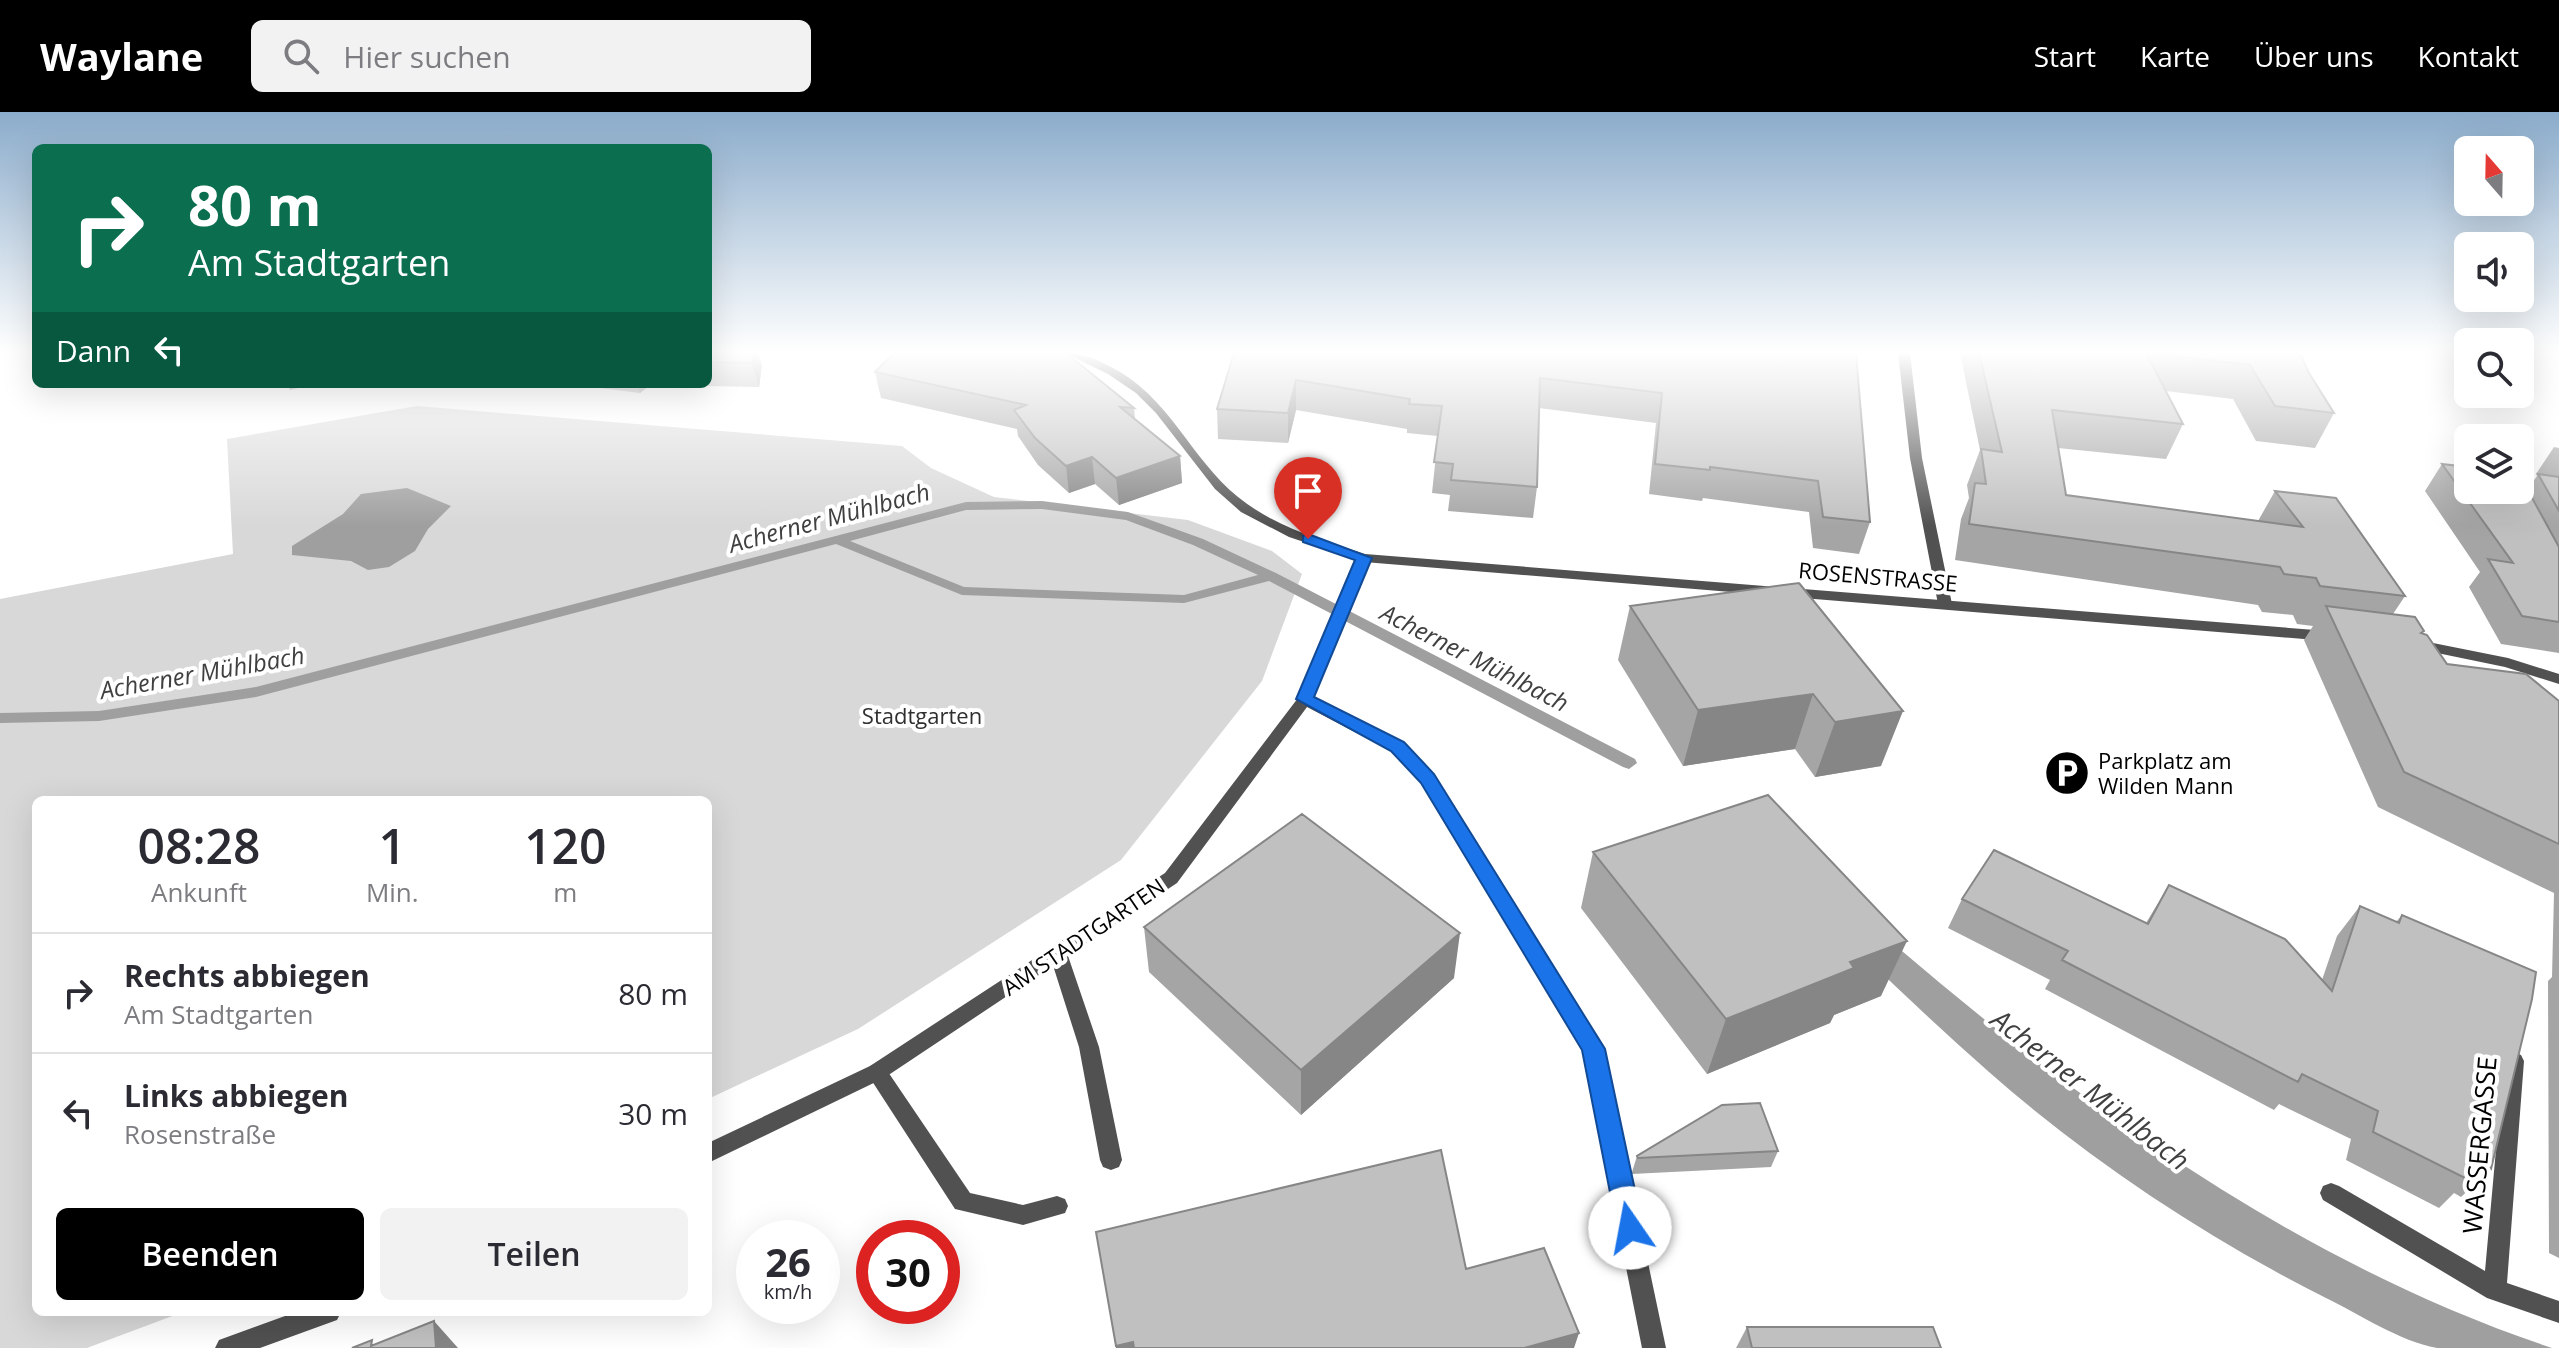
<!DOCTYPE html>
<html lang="de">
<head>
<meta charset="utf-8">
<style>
  :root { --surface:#fff; --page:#f2f2f3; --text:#2b2b33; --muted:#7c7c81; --line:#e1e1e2; --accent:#000 }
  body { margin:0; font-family:"Open Sans",sans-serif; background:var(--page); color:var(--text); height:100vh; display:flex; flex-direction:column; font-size:30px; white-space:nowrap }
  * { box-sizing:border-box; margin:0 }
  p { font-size:26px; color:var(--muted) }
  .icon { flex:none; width:44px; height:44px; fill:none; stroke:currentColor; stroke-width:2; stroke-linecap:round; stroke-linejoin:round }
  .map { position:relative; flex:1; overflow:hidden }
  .details { position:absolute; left:32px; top:684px; width:680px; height:520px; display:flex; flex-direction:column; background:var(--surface); border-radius:12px; box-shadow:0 8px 32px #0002 }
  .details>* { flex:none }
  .top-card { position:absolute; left:32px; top:32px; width:680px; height:244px; border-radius:12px; box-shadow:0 8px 32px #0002; background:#0b6e4f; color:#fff; overflow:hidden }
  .needle { width:52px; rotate:340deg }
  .tools { position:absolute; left:2454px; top:24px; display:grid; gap:16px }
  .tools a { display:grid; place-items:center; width:80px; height:80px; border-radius:12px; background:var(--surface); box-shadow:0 8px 32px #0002; font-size:40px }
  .speed { position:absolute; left:736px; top:1108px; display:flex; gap:16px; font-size:40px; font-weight:700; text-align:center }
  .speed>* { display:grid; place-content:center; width:104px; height:104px; border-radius:50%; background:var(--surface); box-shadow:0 8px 32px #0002; line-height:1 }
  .speed small { font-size:20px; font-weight:400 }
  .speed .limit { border:12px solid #d22; background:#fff; color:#111 }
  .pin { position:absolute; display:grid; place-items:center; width:68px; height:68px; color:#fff; margin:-82px -34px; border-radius:50% 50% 50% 0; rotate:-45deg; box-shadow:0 0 8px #0007 }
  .pin .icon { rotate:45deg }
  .me { position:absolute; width:88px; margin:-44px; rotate:348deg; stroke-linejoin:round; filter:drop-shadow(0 0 6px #0008) }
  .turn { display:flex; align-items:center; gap:28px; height:168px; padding:0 24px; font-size:36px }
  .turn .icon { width:104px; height:104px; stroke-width:2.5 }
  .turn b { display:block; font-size:56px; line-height:68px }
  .then { display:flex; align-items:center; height:76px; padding:0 24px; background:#0003; gap:16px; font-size:30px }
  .eta { display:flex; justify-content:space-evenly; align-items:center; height:136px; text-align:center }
  .eta b { font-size:48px; font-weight:600; line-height:56px }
  .button { display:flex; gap:16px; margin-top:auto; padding:16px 24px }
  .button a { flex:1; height:92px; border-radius:12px; background:var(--accent); color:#fff; font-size:32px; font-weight:600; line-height:92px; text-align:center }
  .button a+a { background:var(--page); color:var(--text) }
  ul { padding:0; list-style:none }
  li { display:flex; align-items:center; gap:24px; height:120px; padding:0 24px; border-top:2px solid var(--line) }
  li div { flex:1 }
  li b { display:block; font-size:30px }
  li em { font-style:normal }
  header { display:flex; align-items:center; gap:48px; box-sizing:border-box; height:112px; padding:0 40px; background:var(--accent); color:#fff }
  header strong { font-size:38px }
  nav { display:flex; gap:44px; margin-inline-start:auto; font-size:28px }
  .search { width:560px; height:72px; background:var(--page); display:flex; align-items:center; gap:20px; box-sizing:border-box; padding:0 28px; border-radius:12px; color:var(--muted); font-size:30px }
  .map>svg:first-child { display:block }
</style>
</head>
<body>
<header>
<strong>Waylane</strong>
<div class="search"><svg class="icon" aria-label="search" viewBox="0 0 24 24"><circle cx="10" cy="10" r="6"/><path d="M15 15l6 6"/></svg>Hier suchen</div>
<nav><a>Start</a><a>Karte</a><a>Über uns</a><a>Kontakt</a></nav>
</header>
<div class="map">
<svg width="2559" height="1236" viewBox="0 0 2559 1236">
  <rect width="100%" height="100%" fill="#fff"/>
  <!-- green -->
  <path fill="#d8d8d8" d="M417,294L902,334L931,356L994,385L1188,408L1272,439L1302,462L1262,569L1121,748L858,917L708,987V688H36V1200H183L87,1236H0V487L233,442L227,327Z"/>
  <!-- water -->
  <path fill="#9f9f9f" d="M407,376L451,394L428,417L415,439L389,455L368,458L351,449L292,443V434L343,402L361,382Z
    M1822,769C2038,962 2274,1143 2552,1236C2520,1236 2467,1236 2437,1236C2399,1229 2361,1203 2326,1186C2207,1126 2090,1049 1989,960C1924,903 1862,842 1799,782Z"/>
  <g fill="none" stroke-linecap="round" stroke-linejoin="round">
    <!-- stream -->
    <path fill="#9f9f9f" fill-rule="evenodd" d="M1042,389L1128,400L1203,427L1276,461L1635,647L1637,651L1629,657L1623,655L1269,469L1184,491L962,483L836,432L256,585L99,609L0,611V601L99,599L256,575L966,390ZM1042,397L1126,408L1193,433L1258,463L1184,483L964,475L850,429L966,398Z"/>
    <!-- service -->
    <path fill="#515151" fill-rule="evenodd" d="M1058,834L1065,836L1067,841L1099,935L1122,1048L1119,1055L1111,1058L1103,1055L1100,1048L1079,935L1049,841L1051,836Z
      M2514,940L2521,943L2524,949L2507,1171L2559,1189V1211L2487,1186L2323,1088L2320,1081L2323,1074L2331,1071L2339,1074L2485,1159L2504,949L2507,943Z
      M877,951L884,954L970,1081L1023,1093L1057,1084L1065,1087L1068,1094L1065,1101L1023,1113L955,1097L870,966L867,960L870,954Z"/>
    <!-- minor -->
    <path fill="#515151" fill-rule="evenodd" d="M1898,241H1910L1922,346L1952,492L1945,496L1938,492L1910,346Z
      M1364,442L1371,446L1314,585L1403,631L1433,663L1603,937L1666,1236H1642L1583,939L1421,671L1391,639L1307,595L1177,771L884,966L708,1051V1031L870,954L1165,761L1298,586L1357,446Z
      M296,1200H341L337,1208L260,1236H215L219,1228Z"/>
    <!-- tertiary -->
    <path fill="#515151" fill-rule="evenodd" d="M1065,241C1083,241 1096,247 1111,255C1169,284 1190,346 1238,385C1275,415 1321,428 1365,442L2328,519L2335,524L2328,529L1364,450L1289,425L1241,400L1215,377L1156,301L1136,281L1108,262Z
      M2418,528L2508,546L2559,562V572L2505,555L2413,536L2411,533Z"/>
  </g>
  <!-- wall -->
  <path fill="#a5a5a5" d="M708,241L762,253L759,275L650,273L640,281L568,272H708Z
    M1234,241H1856L1870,410L1859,442L1813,436L1809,400L1703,386L1702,389L1649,382L1656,311L1539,296L1537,375L1533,406L1448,399L1450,383L1432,381L1438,324L1407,321V317L1296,298L1288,331L1218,327L1217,297Z
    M1960,241H2300L2309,261L2334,301L2315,336L2256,329L2233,287L2166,279L2183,312L2166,347L2058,336L2066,383L2258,409L2275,379L2405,484L2393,502L2424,519L2422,522L2447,552L2559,589V1146L2549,1141L2548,869L2552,865L2554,781L2378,695L2304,528L2313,514L2297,512L2293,503L2262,500L2258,493L1955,448L1961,407L1969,386L1967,373L1980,338Z
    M875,260L1134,296L1135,307L1180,344L1182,371L1119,393L1095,372L1069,381L1038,353L1018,324L1017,317L881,286Z
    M2554,335L2559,336V541L2501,532L2469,475L2480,460L2425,379L2442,352L2527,378L2537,364L2536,362Z
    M1799,471L1881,654L1815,665L1795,637L1683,654L1618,548L1630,494Z
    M1593,740L1881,884L1834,903L1830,911L1707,962L1581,796Z
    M2169,773L2322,868L2337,824L2360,794L2396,810L2402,803L2491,1057L2461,1085L2454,1081L2439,1096L2346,1048L2351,1027L2279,992L2274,998L2045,877L2050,868L1948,816L1962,787L2146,811Z
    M1144,815L1454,866L1301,1003L1149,860Z
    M1778,1039L1771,1055L1632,1062V1060L1637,1044Z
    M1747,1215L1941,1236H1736Z"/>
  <!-- shaded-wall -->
  <path fill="#868686" d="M754,241H758L762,253L759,275L752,251Z
    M1296,268V298L1288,331V301Z
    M287,272H315L290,278Z
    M637,272H650V273L640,281Z
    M1180,344L1182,371L1119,393L1116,366Z
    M1092,345L1095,372L1069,381L1066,354Z
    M1813,582L1795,637L1683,654L1698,598Z
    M1903,599L1881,654L1815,665L1835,610Z
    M1460,821L1454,866L1301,1003V958Z
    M1907,829L1881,884L1834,903L1830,911L1707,962L1726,907L1850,850Z
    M434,1209L458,1236H436Z
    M1579,1221L1574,1236H1524Z
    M1133,1230L1134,1236H1116V1234Z"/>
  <!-- building -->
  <path fill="#c0c0c0" stroke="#868686" stroke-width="2" d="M708,241H754L752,251L708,250Z
    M894,241H1066L1134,296L1120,295L1180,344L1116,366L1092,345L1066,354L1035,326L1014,298L1026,293L875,260Z
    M1234,241H1856L1870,410L1823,405L1818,369L1710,355V358L1655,352L1662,281L1540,266L1537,375L1451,368L1453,352L1434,350L1442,294L1409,292L1410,287L1296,268L1288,301L1217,297Z
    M1979,241H2300L2309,261L2334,301L2275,294L2250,253L2146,241L2183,312L2052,298L2066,383L2303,415L2275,379L2336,386L2405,484L2320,474L2316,466L2284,462L2280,455L1969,412L1975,371L1986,372L1981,337L2002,340Z
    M2442,352L2468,355V378H2520V364L2559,435V510L2522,504L2488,447L2513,451Z
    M2538,362L2559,365V399Z
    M1799,471L1903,599L1835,610L1813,582L1698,598L1630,494Z
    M2326,494L2415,505L2424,519L2421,521L2427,523L2447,552L2526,562L2559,589V732L2404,660Z
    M1768,683L1907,829L1850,850L1854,856L1726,907L1593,740Z
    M1302,702L1460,821L1301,958L1144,815Z
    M1994,738L2148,812L2169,773L2285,827L2332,879L2360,794L2399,811L2402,803L2536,860L2532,887L2491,1057L2473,1048L2469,1068L2373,1020L2378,999L2302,962L2298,970L2062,848L2068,839L1962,787Z
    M1760,991L1778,1039L1638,1046L1637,1044L1722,993Z
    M1441,1038L1466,1157L1544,1136L1579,1221L1524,1236H1134L1133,1230L1116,1234L1096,1120Z
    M434,1209L436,1236H352L372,1228L371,1234Z
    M1747,1215H1933L1941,1236H1752Z"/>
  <!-- sky -->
  <linearGradient id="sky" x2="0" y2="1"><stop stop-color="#8baccb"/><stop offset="0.58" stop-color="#fff"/><stop offset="1" stop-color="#fff" stop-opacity="0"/></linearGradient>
  <rect width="2559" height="414" fill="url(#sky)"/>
  <!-- route -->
  <path fill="#1a73e8" stroke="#114b97" stroke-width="2" d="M1308,422L1372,446L1314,585L1404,630L1434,662L1605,937L1643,1116L1639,1125L1630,1128L1621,1125L1617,1116L1582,938L1421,671L1391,639L1296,587L1355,448L1303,430V424Z"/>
  <!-- icons -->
  <defs>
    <g id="parking-disc" transform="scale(2.3)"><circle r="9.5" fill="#000" stroke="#fff"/><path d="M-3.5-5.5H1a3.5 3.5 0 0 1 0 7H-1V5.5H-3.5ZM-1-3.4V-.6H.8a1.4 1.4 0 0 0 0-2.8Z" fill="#fff"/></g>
  </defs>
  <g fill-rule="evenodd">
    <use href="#parking-disc" x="2067" y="661"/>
  </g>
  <g text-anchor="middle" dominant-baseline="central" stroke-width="8" stroke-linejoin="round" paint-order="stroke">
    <!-- street labels -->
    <g font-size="22" fill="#000" stroke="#fff">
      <text transform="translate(1878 464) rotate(5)">ROSENSTRASSE</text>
      <text transform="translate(1083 824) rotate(-34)">AM STADTGARTEN</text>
    </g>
    <!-- park labels -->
    <g font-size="22" fill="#2f2f2f" stroke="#fff">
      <text x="922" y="603">Stadtgarten</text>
    </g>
    <!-- poi labels -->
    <g font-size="22" fill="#000" stroke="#fff" text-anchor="start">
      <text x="2098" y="648">Parkplatz am<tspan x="2098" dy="25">Wilden Mann</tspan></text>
    </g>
    <!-- water labels -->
    <g font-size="24" font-style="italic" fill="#404040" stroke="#fff">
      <text transform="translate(829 405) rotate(-15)">Acherner Mühlbach</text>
      <text transform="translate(1475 545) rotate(27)">Acherner Mühlbach</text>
      <text transform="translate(202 560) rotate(-10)">Acherner Mühlbach</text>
    </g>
    <!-- near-street labels -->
    <g font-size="26" fill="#000" stroke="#fff">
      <text transform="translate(2479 1033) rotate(-85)">WASSERGASSE</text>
    </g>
    <!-- near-water labels -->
    <g font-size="28" font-style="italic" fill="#404040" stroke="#fff">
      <text transform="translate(2091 977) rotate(38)">Acherner Mühlbach</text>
    </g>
  </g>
</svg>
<div class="tools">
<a><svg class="needle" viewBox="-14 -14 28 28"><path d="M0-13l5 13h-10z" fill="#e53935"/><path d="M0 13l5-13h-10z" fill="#7c7c81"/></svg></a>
<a><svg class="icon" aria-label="sound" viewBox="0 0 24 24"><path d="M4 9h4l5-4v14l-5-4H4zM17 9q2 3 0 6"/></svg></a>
<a><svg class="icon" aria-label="search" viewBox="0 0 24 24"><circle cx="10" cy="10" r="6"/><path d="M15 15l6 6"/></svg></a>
<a><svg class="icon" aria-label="layers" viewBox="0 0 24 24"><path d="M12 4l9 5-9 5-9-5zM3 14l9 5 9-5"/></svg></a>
</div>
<div class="speed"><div>26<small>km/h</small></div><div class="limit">30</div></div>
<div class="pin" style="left:1308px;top:427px;background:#d93025"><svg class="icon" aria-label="arrive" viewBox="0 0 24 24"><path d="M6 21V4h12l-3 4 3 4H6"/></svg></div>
<svg class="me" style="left:1630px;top:1116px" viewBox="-20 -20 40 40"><circle r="19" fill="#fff"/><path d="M0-13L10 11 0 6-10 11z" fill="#1a73e8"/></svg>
<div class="top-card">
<div class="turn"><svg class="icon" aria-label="right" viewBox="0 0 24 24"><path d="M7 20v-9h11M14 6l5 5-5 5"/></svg><div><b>80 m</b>Am Stadtgarten</div></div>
<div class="then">Dann<svg class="icon" aria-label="left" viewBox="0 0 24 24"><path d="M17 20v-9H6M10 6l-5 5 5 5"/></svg></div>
</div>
<section class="details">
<div class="eta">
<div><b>08:28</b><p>Ankunft</p></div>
<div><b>1</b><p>Min.</p></div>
<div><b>120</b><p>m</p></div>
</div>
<ul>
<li><svg class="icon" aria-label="right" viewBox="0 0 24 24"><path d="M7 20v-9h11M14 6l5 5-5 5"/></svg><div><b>Rechts abbiegen</b><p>Am Stadtgarten</p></div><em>80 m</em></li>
<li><svg class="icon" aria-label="left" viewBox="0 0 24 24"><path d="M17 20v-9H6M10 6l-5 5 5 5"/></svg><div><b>Links abbiegen</b><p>Rosenstraße</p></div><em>30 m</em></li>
</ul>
<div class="button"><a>Beenden</a><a>Teilen</a></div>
</section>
</div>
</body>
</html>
